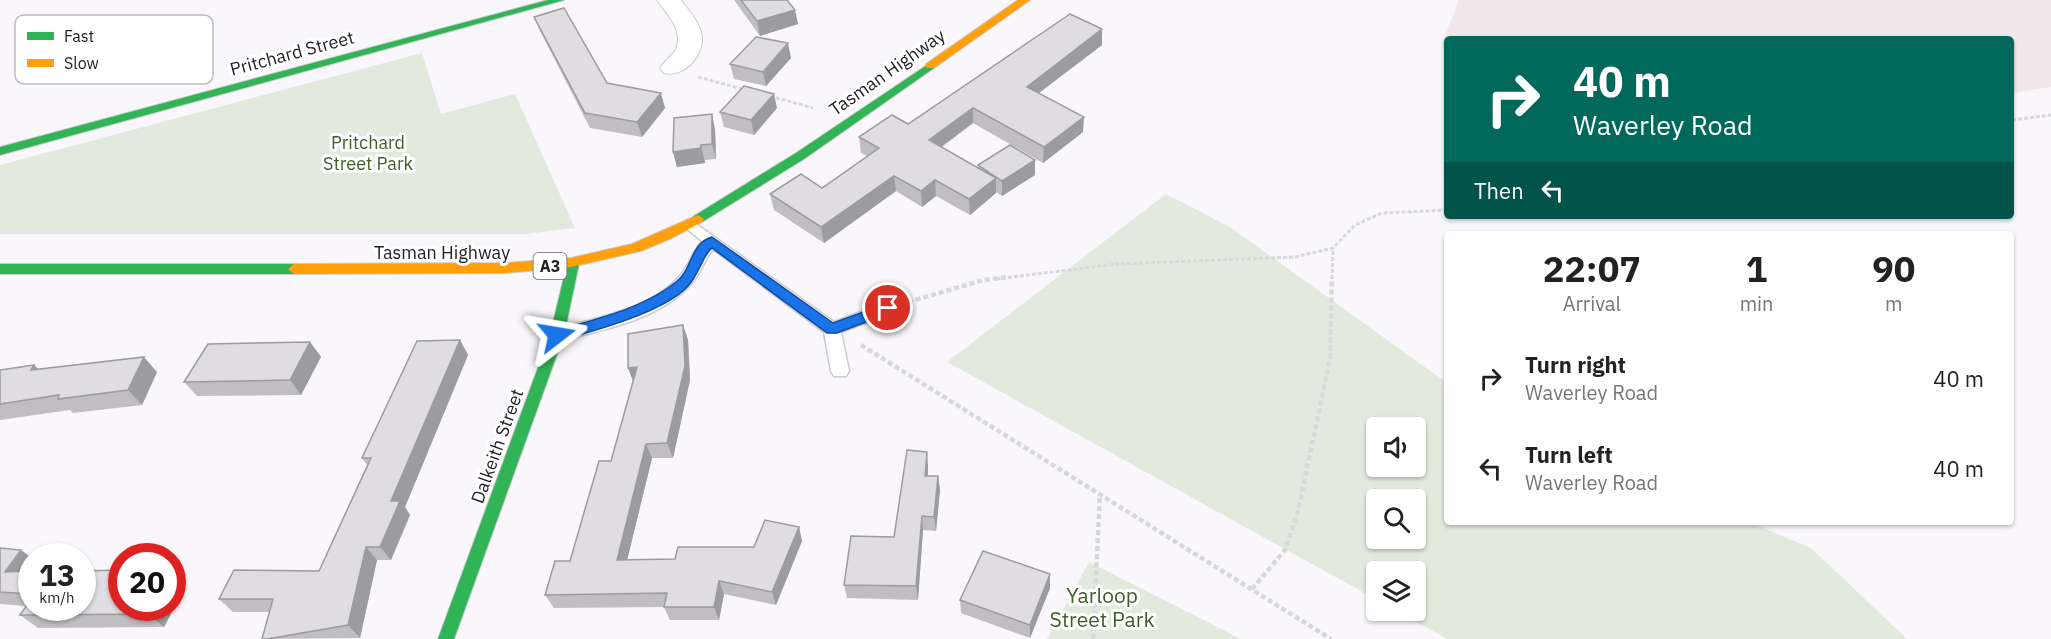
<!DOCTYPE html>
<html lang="en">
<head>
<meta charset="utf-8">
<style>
  :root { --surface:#fff; --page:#f2f2f2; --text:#222; --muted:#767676 }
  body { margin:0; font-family:"IBM Plex Sans",sans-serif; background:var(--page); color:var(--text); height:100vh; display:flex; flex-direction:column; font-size:22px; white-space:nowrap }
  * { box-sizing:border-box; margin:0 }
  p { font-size:20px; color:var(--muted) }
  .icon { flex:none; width:33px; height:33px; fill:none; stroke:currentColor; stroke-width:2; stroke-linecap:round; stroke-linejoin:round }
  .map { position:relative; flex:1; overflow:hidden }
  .panel { position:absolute; left:1444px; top:231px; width:570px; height:294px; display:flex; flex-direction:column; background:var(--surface); border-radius:6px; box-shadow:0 2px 4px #0004 }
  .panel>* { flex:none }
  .top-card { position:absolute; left:1444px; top:36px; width:570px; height:183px; border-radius:6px; box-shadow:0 2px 4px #0004; background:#00695c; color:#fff; overflow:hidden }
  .buttons { position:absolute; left:1366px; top:417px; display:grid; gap:12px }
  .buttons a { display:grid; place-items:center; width:60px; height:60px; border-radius:6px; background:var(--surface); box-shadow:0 2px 4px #0004; font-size:30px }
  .speed { position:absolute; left:18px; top:543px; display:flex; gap:12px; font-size:30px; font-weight:700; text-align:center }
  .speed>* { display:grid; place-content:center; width:78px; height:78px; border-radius:50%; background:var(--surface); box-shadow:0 2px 4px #0004; line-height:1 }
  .speed small { font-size:15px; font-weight:400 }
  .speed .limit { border:9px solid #d22; background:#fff; color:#111 }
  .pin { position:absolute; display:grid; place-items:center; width:51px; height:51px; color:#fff; margin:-26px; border:3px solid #fff; border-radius:50%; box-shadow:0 2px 6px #0007 }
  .me { position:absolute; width:66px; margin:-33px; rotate:76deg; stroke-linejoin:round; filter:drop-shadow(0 0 4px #0008) }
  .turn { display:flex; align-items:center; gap:21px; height:126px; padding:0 30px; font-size:27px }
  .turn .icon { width:78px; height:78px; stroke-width:2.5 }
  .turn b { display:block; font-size:42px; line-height:51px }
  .then { display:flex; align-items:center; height:57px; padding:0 30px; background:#0003; gap:12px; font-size:22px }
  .eta { display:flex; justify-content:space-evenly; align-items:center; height:102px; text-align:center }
  .eta b { font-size:36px; font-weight:700; line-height:42px }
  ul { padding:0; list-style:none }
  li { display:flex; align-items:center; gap:18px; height:90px; padding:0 30px }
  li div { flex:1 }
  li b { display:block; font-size:22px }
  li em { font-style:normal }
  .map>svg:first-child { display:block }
</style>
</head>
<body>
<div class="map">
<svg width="2051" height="639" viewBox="0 0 2051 639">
  <rect width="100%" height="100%" fill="#f9f7fb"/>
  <!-- industrial -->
  <path fill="#f2e7eb" d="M1459,0H2051V87L2012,93V39H1448L1447,59L1442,43Z"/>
  <!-- green -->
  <path fill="#e1eadc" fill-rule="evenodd" d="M422,53L441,114L515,94L575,228L526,234H0V165Z
    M1166,194L1230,227L1447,383L1448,522H1749L1811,548L1907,639H1448L1396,611L1416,610V572H1377V600L947,362ZM1377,428H1416V466H1377ZM1377,500H1416V538H1377Z
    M1089,562L1241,639H1047Z"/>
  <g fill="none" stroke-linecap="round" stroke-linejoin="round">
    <!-- lane casing -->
    <g stroke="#cccacd" stroke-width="3">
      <path id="lane" d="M689,219L834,322L888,302L896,308L894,312L841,332L849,371L846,376H834L831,371L824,332L713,249C704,260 700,275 690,285C659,320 600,331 557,341L551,339L549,335L551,331C594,317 648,312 679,277C689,266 693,252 702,241L681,224Z"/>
    </g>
    <!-- street casing -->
    <g stroke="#cccacd" stroke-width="2">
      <path id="street" d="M657,0H681C688,10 698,20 701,32C707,53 685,78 664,73L660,68C665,61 672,56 676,49C684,31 667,14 657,0Z"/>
    </g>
    <!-- fast casing -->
    <g stroke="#cccacd" stroke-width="2">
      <path id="fast" d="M548,0H564L0,155V147Z
        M930,63L934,64V68L804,159L702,222H694L692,219L694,216L796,153Z
        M573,259L579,264L564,335L454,639H438L550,335L567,264Z
        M0,264H294L300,269L294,274H0Z"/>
    </g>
    <!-- slow casing -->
    <g stroke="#cccacd" stroke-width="2">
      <path id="slow" d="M1018,0H1030L934,68H926V64Z
        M698,215L704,219L702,222L672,238L641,251L571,267L504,273L294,274L288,269L294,264L504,263L571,258L632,244Z"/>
    </g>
    <!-- path-far1 -->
    <path stroke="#d9d8d9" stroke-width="3" stroke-dasharray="4 2" stroke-linecap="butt" d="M698,77L746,90
      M770,96L813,108
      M2012,120L2051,115
      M996,279L1117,264L1295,257L1333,248L1355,225L1382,213L1448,210
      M1332,279L1333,248"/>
    <!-- path -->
    <path stroke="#d9d8d9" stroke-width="4.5" stroke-dasharray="5 3" stroke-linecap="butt" d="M908,302L983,280L1008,277
      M861,345L1331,639
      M1252,589L1285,550L1298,511L1330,359L1332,277
      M1093,639L1100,494"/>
    <!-- lane -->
    <use href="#lane" fill="#fefefe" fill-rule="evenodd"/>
    <!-- street -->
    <use href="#street" fill="#fefefe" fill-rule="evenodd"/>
    <!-- fast -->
    <use href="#fast" fill="#30b455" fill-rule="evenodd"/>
    <!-- slow -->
    <use href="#slow" fill="#ff9f0a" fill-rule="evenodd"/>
  </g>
  <!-- wall -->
  <path fill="#c0bec1" d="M734,0H787L798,24L760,36Z
    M534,17L607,83L665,108L642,137L590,128L540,31Z
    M1102,29V45L1039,93L1083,132L1043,163L973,123L942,147L978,168V165L1035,160V175L1002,196L996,192V193L970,215L936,196L922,207L896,191L824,243L774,210L770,194L822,188L867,156L861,153L859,137L908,124Z
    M791,58L766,86L734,79L730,64Z
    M777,108L754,135L724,127L720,112Z
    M715,129L716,159L705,160V163L677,167L673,152Z
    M683,325L688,340L690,380L673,458H652L627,560L675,559L754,547L799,527L802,541L776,605L724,594L719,620H670L664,607L554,608L545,595L570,561L611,461L633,381L628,368Z
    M460,340L468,355L405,507L410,515L391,560H377L360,638L262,639L270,612H233L219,599L319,571L367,465L362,458Z
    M310,342L321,357L301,395L197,396L184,382Z
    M34,365L38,369L157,372L142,405L73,413L70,410L0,420V370Z
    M928,466V476H938L940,490L936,531L923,530L918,600L847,598L844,585L894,537Z
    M0,548L32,558V608H172V574L183,583L178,592L181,595L164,627L38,628L20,615L26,606L0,604Z
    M1050,574V588L1030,638L961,613L960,600Z"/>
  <!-- shaded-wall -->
  <path fill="#9c9b9d" d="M795,10L798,24L760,36L757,21Z
    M1102,29V45L1027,102V87Z
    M788,43L791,58L766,86L763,72Z
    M661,93L665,108L642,137L637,122Z
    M774,94L777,108L754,135L751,120Z
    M973,108V123L930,155L929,140Z
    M712,114L715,129L716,159L712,144Z
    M1084,117L1083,132L1043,163L1044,147Z
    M701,145L705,163L677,167L673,152Z
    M1035,160V175L1002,196V181Z
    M894,176L896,191L824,243L821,227Z
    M996,178V193L970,215L969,199Z
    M935,180L936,196L922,207L921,191Z
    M683,325L688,340L690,380L673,458L667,443Z
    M460,340L468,355L405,507L410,515L391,560L380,547L391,501Z
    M310,342L321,357L301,395L290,380Z
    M144,357L157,372L142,405L128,390Z
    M34,365L49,380L31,370Z
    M637,367L634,383L628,368Z
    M646,444L652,458L624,573L617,560Z
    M927,452L928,466L927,490L925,476Z
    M938,476L940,490L936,531L934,517Z
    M922,516L923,530L918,600L916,586Z
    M799,527L802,541L776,605L772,592Z
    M366,547L377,560L360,638L348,625Z
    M21,550L32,558V572H5Z
    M172,574L183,583L178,592L181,595L164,627L148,614L152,608H172Z
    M1050,574V588L1030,638V625Z
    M719,581L724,594L719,620L714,607Z"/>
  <!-- building -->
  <path fill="#dfdde0" stroke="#9c9b9d" stroke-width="1.5" d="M741,0H787L795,10L757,21Z
    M564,8L607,83L661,93L637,122L585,113L534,17Z
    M1070,14L1102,29L1027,87L1084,117L1044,147L973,108L929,140L996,178L969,199L935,180L921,191L894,176L821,227L770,194L801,174L822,188L879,148L859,137L892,115L908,124Z
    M756,37L788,43L763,72L730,64Z
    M744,86L774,94L751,120L720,112Z
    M712,114V144L701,145V148L673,152L674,118Z
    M1010,145L1035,160L1002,181L978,165Z
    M683,325L685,366L667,443L646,444L617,560L675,559L678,547H754L765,520L799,527L772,592L719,581L714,607H664L667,593L545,595L555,561H570L599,461H611L637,367L628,368V334Z
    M460,340L391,501H400L380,547H366L348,625L267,639H262L273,599H219L234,570L319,571L371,458H362L417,341Z
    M310,342L290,380L184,382L208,344Z
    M144,357L128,390L58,399L59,395L0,404V370L34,365L31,370Z
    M907,450L927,452L925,476H938L934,517L922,516L916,586L844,585L851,536L894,537Z
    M0,548L21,550L5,572L32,571V594L0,592Z
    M983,551L1050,574L1030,625L960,600Z
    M122,570V608H152L148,614L20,615L32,598V608H82V571Z"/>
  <!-- route -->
  <path fill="#1a73e8" stroke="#114b97" stroke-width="1.5" d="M712,237L833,323L888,303L895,308L893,312L837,333H827L712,248C704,253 698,276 688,286C665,312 591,332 557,341L552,339V332C594,319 641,310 676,282C693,269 690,243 712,237Z"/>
  <g text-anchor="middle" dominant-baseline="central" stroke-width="6" stroke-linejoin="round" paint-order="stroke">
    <!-- shield labels -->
    <rect fill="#fff" stroke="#646365" stroke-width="1.5" x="533.5" y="253" width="33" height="26" rx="4.5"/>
    <g font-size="16" font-weight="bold" fill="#222023">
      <text x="550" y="266">A3</text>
    </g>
    <!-- street labels -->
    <g font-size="18" fill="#222023" stroke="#fff">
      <text transform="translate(292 53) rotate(-15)">Pritchard Street</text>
      <text transform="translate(887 72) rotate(-35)">Tasman Highway</text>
      <text x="442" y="252">Tasman Highway</text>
      <text transform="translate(497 446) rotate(-70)">Dalkeith Street</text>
    </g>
    <!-- park labels -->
    <g font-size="18" fill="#3f5f27" stroke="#fff">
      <text x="368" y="142">Pritchard<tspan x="368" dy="21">Street Park</tspan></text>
    </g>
    <!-- near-park labels -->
    <g font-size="21" fill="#3f5f27" stroke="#fff">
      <text x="1102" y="595">Yarloop<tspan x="1102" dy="24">Street Park</tspan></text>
    </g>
  </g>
  <!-- legend -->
  <rect x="15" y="15" width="198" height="69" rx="9" fill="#fff" stroke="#bdbcbd" stroke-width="1.5"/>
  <rect x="27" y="32" width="27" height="8" fill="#30b455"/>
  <rect x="27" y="59" width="27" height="8" fill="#ff9f0a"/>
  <g font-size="16" fill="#222023">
    <text x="64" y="42">Fast</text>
    <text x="64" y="69">Slow</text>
  </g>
</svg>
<div class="buttons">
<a><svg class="icon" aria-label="sound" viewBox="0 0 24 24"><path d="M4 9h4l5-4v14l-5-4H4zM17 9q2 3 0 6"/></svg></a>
<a><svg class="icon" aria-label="search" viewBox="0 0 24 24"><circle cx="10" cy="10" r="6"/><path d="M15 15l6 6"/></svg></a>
<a><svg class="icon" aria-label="layers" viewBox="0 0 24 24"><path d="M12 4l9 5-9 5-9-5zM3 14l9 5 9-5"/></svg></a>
</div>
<div class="speed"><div>13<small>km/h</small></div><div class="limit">20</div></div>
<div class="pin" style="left:888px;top:308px;background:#d93025"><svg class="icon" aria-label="arrive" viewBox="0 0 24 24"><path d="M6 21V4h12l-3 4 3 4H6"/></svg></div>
<svg class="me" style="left:557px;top:335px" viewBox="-20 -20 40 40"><path d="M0-17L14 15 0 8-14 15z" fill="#1a73e8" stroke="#fff" stroke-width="4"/></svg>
<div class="top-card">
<div class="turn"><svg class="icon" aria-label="right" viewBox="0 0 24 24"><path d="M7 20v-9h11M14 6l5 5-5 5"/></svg><div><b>40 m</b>Waverley Road</div></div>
<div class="then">Then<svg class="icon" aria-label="left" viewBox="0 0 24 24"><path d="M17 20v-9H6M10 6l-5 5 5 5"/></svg></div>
</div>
<section class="panel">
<div class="eta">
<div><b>22:07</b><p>Arrival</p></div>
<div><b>1</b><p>min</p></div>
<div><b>90</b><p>m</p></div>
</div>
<ul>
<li><svg class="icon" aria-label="right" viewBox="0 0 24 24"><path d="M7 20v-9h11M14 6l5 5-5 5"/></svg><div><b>Turn right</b><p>Waverley Road</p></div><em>40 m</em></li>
<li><svg class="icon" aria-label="left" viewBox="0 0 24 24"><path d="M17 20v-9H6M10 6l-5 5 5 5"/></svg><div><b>Turn left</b><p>Waverley Road</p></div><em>40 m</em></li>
</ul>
</section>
</div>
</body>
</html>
